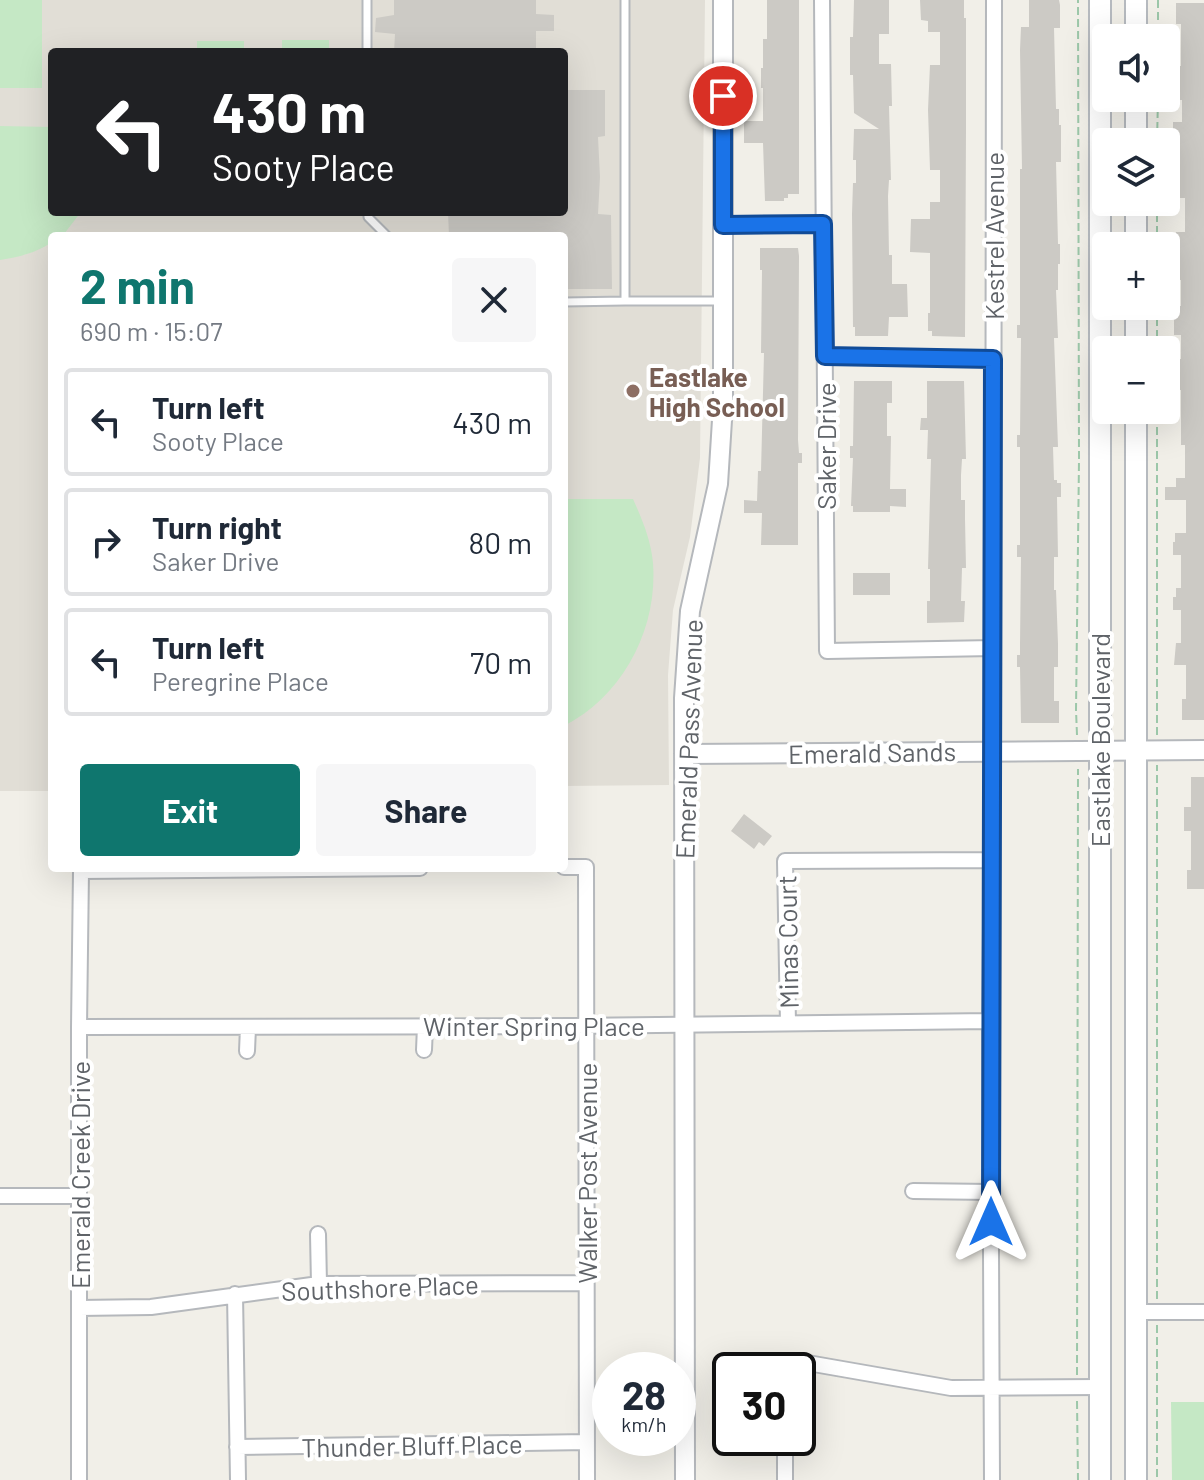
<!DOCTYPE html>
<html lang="en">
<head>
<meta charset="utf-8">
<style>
  :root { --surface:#fff; --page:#f6f6f7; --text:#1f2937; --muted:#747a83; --line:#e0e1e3; --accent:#0f766e }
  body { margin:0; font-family:Barlow,sans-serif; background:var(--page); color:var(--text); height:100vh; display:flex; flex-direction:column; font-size:30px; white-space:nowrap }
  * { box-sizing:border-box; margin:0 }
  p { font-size:26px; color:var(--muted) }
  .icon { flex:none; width:44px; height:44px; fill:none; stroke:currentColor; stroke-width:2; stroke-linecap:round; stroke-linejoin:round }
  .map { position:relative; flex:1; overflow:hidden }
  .panel { position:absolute; left:48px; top:232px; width:520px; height:640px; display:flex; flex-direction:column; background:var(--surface); border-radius:8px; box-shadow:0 8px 32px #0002 }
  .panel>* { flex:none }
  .banner { position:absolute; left:48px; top:48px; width:520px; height:168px; border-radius:8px; box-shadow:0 8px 32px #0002; background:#202124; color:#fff; overflow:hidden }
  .buttons { position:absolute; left:1092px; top:24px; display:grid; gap:16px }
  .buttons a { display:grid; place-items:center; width:88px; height:88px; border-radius:8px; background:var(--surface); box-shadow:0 8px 32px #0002; font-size:40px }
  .speed { position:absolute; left:592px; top:1352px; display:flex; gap:16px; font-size:40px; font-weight:700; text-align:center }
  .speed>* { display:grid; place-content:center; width:104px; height:104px; border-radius:50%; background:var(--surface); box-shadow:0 8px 32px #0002; line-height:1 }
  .speed small { font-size:20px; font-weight:400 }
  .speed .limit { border:4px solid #111; border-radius:12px; background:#fff; color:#111 }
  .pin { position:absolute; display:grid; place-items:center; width:68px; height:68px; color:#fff; margin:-34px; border:4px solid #fff; border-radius:50%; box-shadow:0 2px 8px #0007 }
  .me { position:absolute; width:88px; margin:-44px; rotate:0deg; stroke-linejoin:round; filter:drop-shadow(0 0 6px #0008) }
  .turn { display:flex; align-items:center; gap:28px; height:168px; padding:0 32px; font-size:36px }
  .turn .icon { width:104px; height:104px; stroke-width:2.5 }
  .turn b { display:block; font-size:56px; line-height:68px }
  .round { display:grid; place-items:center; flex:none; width:84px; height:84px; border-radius:8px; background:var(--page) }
  .summary { display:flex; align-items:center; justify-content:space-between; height:136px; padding:0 32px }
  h1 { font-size:48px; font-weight:700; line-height:60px; color:var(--accent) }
  .button { display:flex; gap:16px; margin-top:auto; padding:16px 32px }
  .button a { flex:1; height:92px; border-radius:8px; background:var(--accent); color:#fff; font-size:32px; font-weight:700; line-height:92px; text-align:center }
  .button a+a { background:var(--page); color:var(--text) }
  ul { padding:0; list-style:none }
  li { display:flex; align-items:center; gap:24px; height:108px; margin:0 16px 12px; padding:0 16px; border:4px solid var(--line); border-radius:8px }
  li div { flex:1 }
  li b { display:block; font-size:30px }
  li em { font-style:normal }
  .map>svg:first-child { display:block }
</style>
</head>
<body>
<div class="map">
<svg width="1204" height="1480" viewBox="0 0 1204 1480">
  <rect width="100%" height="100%" fill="#f1efe8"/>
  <!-- education -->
  <path fill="#e1ded6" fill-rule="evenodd" d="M0,0H705L700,458L690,537L673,610L668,675L669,785L564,786V236H52V791H0ZM52,52H564V212H52Z"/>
  <!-- green -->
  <path fill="#c5e8c5" d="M0,0H42V88H0Z
    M282,40H329V52H282Z
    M197,41H244V52H197Z
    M0,126L52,127V212H81L64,234L60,236H52V242C36,253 19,257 0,260Z
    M564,499H633C642,519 651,540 653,563C658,629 623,696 564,726Z
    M1171,1402H1204V1480H1172Z"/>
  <!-- building -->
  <path fill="#cccac5" d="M394,0H536V14L554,15V31H536V52H394L395,34L375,32L376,18L394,15Z
    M767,0H799V194H788V198H784V201H765L763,143H744V121H763V88H761V68H763V39H767Z
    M854,0H889V34H879V64H891L892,106H889L891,180H889L888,196L889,255H892V284H907L908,317H889L888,336H855V327H853L852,214L853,183H856V160H853L854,129H879L854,113L853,75H850V37H853Z
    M920,0H964V18H966V130L965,337L932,336V331H928V313H930V253L910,252L911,219H930V202H940V170H930L928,110L930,65H940V32H928V21L921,20Z
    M1029,0H1059L1060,5V28H1054L1056,109H1059V125H1061V162H1056L1058,244H1060V264H1058V290H1056L1058,338H1054L1058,447H1053L1054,480H1057V483H1061V497H1057L1058,557H1054V590H1056L1058,644V667H1054V701H1059V723H1021L1020,667H1017V655H1020V644L1021,557H1017V545H1020V447H1017V435H1020L1021,338H1017V325H1020V169H1022L1020,50L1021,27H1029Z
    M1176,3H1204V720H1182V699H1186V665H1174L1176,643H1181V610H1173V597H1176V588H1181V555H1173V542H1175V533H1186V500H1165V487H1176V478H1185V445H1181V390H1173V359H1181V335H1174V306H1181V280H1174V267H1176V232H1185V198H1173V122H1182V100H1174V80H1173V66H1181V24H1176Z
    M564,90H605V136L598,137L600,177L598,214L611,215L612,289H564V236H449L448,212H564Z
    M760,248H798L799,256L798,440L799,453H802V463H798V545H761L762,513H744V500L757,501L758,471H761L764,353H761L762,270H760Z
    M854,381H892V403H887V436H891L890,489H906V507L890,506V512H853V506H851L853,458H850V446H853Z
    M927,381H964L966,459H962L961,475V500H965V519L966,568H962L961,601H965L964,622L927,623V601H930V569H928L931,459H927L928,430H920L921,418H927Z
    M853,573H890V595H853Z
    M1191,777H1204V889H1187V870H1191V831H1184V807H1191Z
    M744,814L772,836L764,846L759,842L754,849L731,831Z"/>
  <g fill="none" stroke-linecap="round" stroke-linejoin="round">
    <!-- service casing -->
    <g stroke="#b5b8bc" stroke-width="11">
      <path id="service" d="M367,0V52
        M625,0V301H722
        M368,212V217L387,236
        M564,302L625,301"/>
    </g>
    <!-- minor casing -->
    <g stroke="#b5b8bc" stroke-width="18">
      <path id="minor" d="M822,0L827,651L993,648
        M723,225L823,224
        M825,356L993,359
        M564,867H586L587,1480
        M788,1023L785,861L991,860
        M79,1027L572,1026L990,1021
        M424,1050L425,1026
        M247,1051L248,1027
        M913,1191L991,1192
        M0,1196H79
        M318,1234L319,1284
        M235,1294L238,1480
        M79,1308L151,1307L319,1284L586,1283
        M1135,1312H1204
        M796,1370L798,1363H808L951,1388L1100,1387
        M785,1438V1480
        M237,1447L587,1442
        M79,1480V1027L81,871L420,868
        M992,1480L990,1021L993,751L994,0"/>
    </g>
    <!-- tertiary casing -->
    <g stroke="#b5b8bc" stroke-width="22">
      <path id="tertiary" d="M684,754L1204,750
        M685,1480L684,698L690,611L718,484L723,404V0"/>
    </g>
    <!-- secondary casing -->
    <g stroke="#b6babf" stroke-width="24">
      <path id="secondary" d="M1136,38V0
        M1136,142V98
        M1136,246V202
        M1136,350V306
        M1100,1480V0
        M1136,1480V410"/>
    </g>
    <!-- path -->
    <path stroke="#9cc7a9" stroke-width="2" stroke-dasharray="8 4" stroke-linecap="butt" d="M1158,0V38
      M1157,142L1158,98
      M1157,246V202
      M1157,350V306
      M1077,735L1076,710L1079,460L1078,0
      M1157,735V410
      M1157,1299V765
      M1157,1325V1480
      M1077,1375L1078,769
      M1077,1401L1078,1480"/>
    <!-- service -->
    <use href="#service" stroke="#fff" stroke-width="7"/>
    <!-- minor -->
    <use href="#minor" stroke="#fff" stroke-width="14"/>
    <!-- tertiary -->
    <use href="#tertiary" stroke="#fff" stroke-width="18"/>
    <!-- secondary -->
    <use href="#secondary" stroke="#fff" stroke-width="20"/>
  </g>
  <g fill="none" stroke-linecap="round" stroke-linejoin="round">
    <!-- route casing -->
    <g stroke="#114b97" stroke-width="20">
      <path id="route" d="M723,96V225L823,224L825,356L993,359C993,646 989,934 991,1222"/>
    </g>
    <!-- route -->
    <use href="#route" stroke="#1a73e8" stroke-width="14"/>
  </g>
  <!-- markers -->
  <circle fill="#8d6e63" stroke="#fff" stroke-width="3" cx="633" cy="391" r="8"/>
  <g text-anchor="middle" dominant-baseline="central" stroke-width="8" stroke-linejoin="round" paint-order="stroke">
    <!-- street labels -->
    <g font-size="26" fill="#5f6368" stroke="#fff">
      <text transform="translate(993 236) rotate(-90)">Kestrel Avenue</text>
      <text transform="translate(825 446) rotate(-90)">Saker Drive</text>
      <text transform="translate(688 739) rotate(-88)">Emerald Pass Avenue</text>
      <text transform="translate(1099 740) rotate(-90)">Eastlake Boulevard</text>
      <text transform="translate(872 752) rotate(-1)">Emerald Sands</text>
      <text transform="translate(787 942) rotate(-91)">Minas Court</text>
      <text x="534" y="1025">Winter Spring Place</text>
      <text transform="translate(586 1173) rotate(-90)">Walker Post Avenue</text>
      <text transform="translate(79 1175) rotate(-90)">Emerald Creek Drive</text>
      <text transform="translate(380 1287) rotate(-2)">Southshore Place</text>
      <text transform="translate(412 1445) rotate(-1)">Thunder Bluff Place</text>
    </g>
    <!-- education labels -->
    <g font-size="26" font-weight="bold" fill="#785e54" stroke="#fff" text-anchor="start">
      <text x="649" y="376">Eastlake<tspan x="649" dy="30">High School</tspan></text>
    </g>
  </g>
</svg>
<div class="buttons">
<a><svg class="icon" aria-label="sound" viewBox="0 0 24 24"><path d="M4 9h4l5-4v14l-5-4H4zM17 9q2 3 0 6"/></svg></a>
<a><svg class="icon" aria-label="layers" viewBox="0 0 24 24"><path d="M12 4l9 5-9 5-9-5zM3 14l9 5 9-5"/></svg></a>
<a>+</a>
<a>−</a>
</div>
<div class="speed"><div>28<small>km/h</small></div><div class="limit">30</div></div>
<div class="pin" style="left:723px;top:96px;background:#d93025"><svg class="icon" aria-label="arrive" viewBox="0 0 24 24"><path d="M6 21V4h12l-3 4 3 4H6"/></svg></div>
<svg class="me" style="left:991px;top:1222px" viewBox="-20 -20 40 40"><path d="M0-17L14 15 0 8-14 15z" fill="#1a73e8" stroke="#fff" stroke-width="4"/></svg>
<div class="banner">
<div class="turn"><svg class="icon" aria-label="left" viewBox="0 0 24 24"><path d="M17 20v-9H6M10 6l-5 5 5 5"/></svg><div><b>430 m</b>Sooty Place</div></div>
</div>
<section class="panel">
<div class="summary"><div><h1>2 min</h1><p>690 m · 15:07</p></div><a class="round"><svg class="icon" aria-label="close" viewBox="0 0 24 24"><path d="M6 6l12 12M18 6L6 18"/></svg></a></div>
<ul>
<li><svg class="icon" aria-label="left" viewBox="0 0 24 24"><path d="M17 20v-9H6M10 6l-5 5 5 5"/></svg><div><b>Turn left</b><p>Sooty Place</p></div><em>430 m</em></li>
<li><svg class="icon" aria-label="right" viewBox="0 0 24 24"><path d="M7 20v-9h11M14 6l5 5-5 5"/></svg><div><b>Turn right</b><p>Saker Drive</p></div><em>80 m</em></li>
<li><svg class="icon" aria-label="left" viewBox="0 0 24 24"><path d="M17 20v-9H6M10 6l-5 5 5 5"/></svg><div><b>Turn left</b><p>Peregrine Place</p></div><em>70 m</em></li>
</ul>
<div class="button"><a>Exit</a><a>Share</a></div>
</section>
</div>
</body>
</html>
